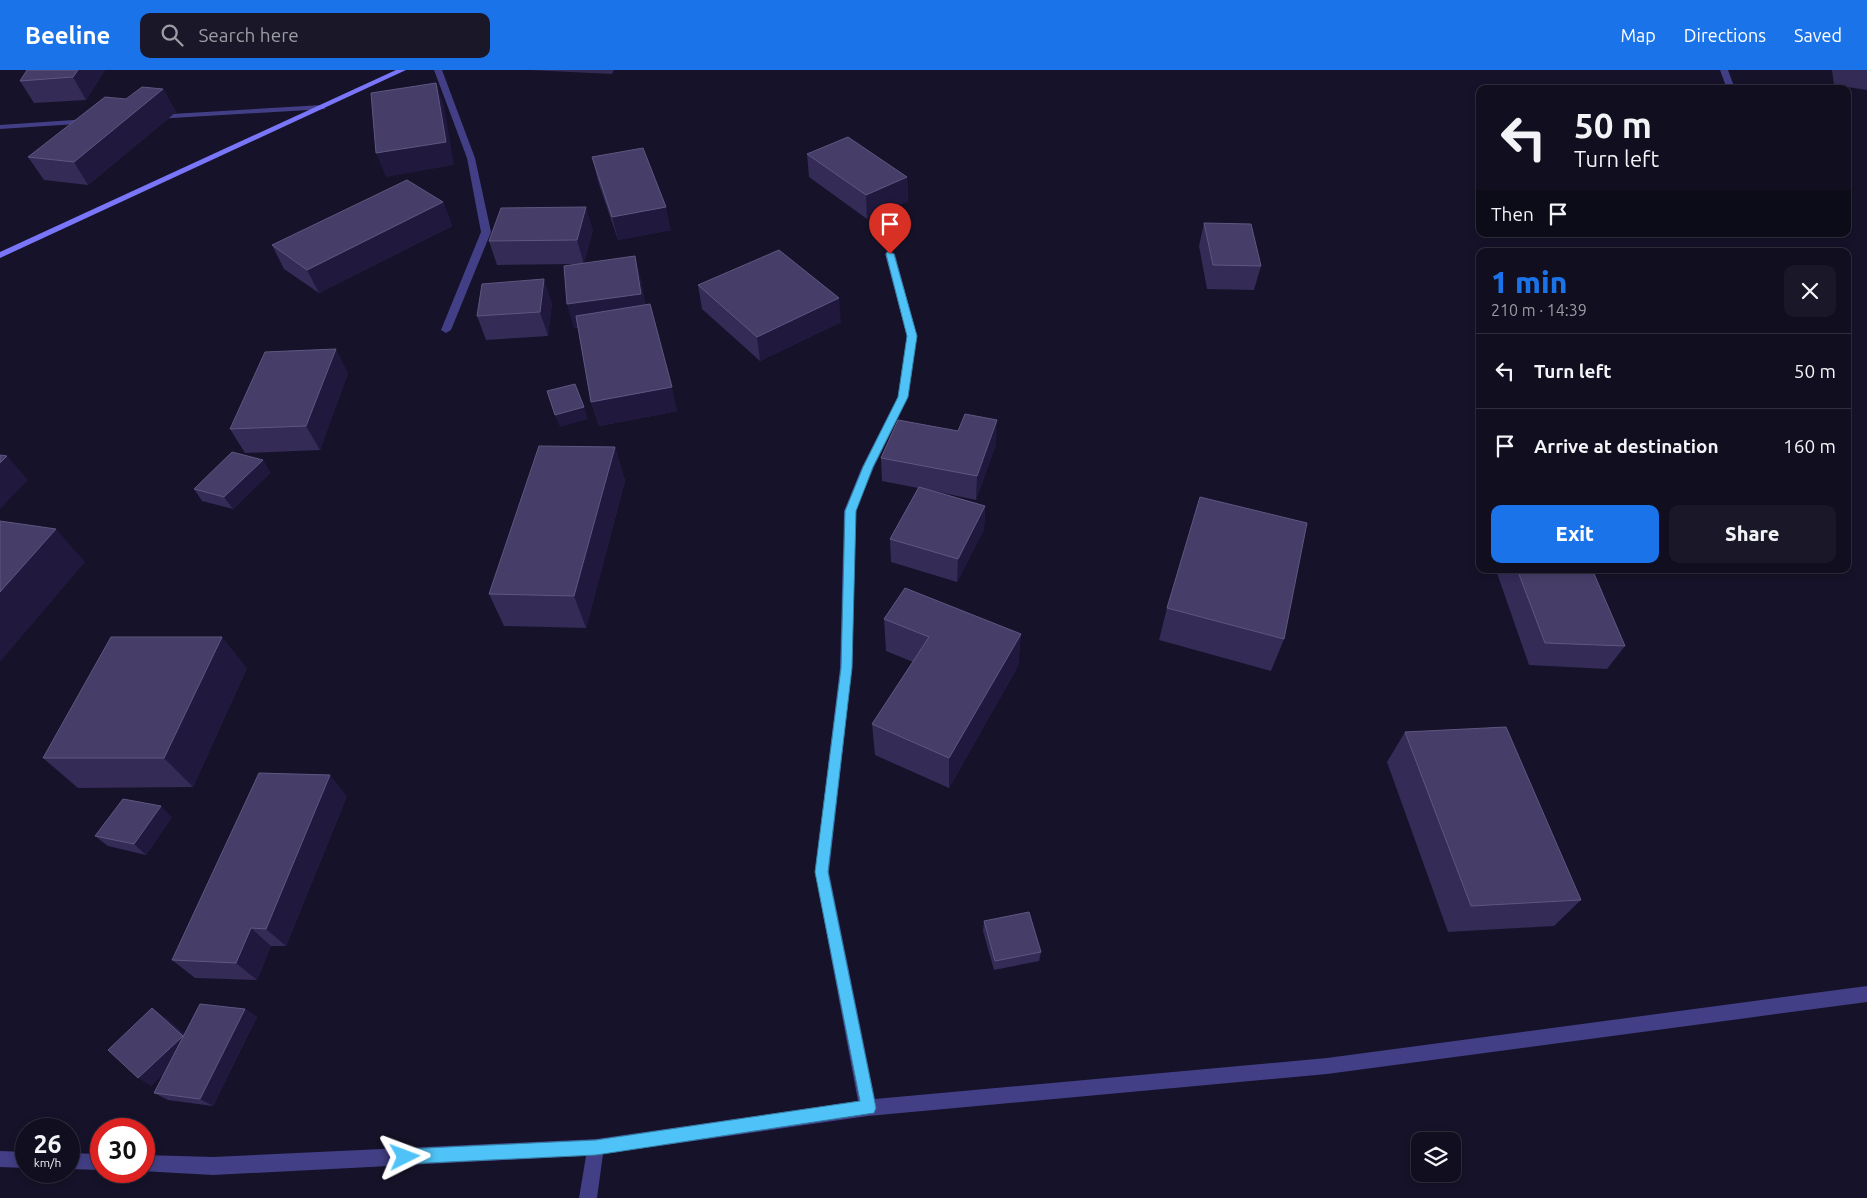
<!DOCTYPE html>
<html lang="en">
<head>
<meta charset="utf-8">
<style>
  :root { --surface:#100e1f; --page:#191728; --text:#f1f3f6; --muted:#9c9ca4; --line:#302e3d; --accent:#1a73e8 }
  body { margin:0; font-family:Ubuntu,sans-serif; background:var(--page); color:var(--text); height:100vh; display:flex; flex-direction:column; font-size:19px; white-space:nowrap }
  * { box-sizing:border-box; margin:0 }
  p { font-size:16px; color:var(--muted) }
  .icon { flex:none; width:28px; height:28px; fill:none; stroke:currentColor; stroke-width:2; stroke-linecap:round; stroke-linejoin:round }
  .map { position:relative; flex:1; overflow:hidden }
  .side { position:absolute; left:1476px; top:178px; width:375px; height:325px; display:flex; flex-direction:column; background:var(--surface); border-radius:10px; box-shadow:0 2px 8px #0003,0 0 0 1px var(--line) }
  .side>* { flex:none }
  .hud { position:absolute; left:1476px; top:15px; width:375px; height:152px; border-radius:10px; box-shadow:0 2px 8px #0003,0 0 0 1px var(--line); background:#100e1f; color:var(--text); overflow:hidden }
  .fabs { position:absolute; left:1411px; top:1062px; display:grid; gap:10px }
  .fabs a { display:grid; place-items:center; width:50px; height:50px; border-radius:10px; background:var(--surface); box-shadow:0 2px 8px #0003,0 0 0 1px var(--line); font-size:25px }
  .speed { position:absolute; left:15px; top:1048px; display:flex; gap:10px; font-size:25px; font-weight:700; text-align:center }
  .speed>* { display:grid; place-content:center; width:65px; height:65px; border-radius:50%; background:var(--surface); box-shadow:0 2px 8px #0003,0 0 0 1px var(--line); line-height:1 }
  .speed small { font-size:12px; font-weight:400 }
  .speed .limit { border:8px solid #d22; background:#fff; color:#111 }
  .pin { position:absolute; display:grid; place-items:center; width:42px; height:42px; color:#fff; margin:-51px -21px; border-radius:50% 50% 50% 0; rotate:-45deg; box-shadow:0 0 5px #0007 }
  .pin .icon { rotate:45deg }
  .me { position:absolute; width:55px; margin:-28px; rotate:87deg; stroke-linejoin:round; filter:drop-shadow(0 0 4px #0008) }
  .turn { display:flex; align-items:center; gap:18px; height:105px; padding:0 15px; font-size:22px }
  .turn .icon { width:65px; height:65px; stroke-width:2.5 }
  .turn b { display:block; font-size:35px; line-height:42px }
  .then { display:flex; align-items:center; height:48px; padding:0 15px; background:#0003; gap:10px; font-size:19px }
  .round { display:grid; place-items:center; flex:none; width:52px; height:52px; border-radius:10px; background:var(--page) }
  .overview { display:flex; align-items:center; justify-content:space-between; height:85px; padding:0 15px }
  h1 { font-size:30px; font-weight:800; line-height:38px; color:var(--accent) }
  .button { display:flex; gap:10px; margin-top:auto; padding:10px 15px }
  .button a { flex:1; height:58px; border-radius:10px; background:var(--accent); color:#fff; font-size:20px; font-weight:800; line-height:58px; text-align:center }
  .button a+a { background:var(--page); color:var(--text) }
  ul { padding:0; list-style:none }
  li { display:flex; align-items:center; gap:15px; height:75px; padding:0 15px; border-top:1px solid var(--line) }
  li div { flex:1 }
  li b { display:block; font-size:19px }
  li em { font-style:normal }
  header { display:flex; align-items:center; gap:30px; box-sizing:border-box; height:70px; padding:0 25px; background:var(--accent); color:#fff }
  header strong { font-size:24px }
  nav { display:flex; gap:28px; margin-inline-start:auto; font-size:18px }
  .search { width:350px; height:45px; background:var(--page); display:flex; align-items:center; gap:12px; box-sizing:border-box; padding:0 18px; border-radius:10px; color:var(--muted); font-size:19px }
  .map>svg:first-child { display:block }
</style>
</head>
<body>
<header>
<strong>Beeline</strong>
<div class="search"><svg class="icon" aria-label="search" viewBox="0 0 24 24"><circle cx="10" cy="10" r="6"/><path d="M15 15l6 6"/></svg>Search here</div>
<nav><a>Map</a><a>Directions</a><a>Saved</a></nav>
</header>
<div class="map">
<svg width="1867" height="1128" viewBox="0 0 1867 1128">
  <rect width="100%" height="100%" fill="#161229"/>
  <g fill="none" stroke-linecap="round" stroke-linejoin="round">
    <!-- street -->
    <path fill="#423f86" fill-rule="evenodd" d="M434,0H442L475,88L491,162L451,260L446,263L441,260L481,162L467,88Z
      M1720,0H1728L1735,19H1727Z
      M322,35H325V39L155,49L151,47L155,45Z
      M88,49L92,51L91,53L0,59V55Z
      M890,181L895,184L917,266L908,327L874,397L856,441L852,598L829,802L875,1029L1327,988L1867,916V932L1327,1004L868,1046L603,1084L597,1128H579L586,1086L213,1105L141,1101H144V1085L213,1087L596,1069L858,1031L815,802L840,598L844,441L862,397L898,327L907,266L885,184Z
      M0,1081L26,1082V1098L0,1097Z
      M69,1083L101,1084V1100L69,1099Z"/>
    <!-- secondary -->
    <path fill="#7a76fa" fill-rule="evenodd" d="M396,0H406L0,188V182Z"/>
  </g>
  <!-- wall -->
  <path fill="#342b57" d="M27,0H105L86,30L34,33L20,11Z
    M529,0H614L612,4Z
    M1832,0H1867V20L1834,15Z
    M163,19L176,42L88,115L44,110L28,87L126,29Z
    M807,84L907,107L908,131L867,149L809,107Z
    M592,87L671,160L618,170L598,111Z
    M443,132L452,156L319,223L284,199L272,175Z
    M1204,153L1261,196L1254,220L1207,219L1199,176Z
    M593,160L584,193L641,210L645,235L677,341L599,356L591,332L578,258H574L576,194L497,195L489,171Z
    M698,215L841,252L760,291L702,239Z
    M552,233L548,266L486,270L477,246Z
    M348,303L320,380L245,383L230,359Z
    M996,374L976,430L934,421L985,436L984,459L957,512L891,492L890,469L918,418L882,411L881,388Z
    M615,377L625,411L586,558L504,556L489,524Z
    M263,390L270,403L233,439L202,431L194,419Z
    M1499,499H1592L1625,576L1607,599L1529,595L1497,503Z
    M1167,538L1284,569L1271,601L1159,570Z
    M884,549L1021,564L1018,596L949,718L875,685L872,654L913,592L886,581Z
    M247,598L193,717L78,718L43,688Z
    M1405,662L1581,830L1554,856L1448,862L1387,692Z
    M347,726L286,876H271L257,910L195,908L172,890Z
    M172,747L146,785L108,776L95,766Z
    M984,851L1041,882L1039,891L994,900L983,861Z
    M245,939L257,947L213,1036L168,1030L154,1023L165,1002L151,1016L165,947L184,964Z"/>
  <!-- shaded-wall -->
  <path fill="#20193d" d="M78,0H105L86,30L73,7Z
    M436,13L444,36L454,95L386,107L376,83Z
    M163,19L176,42L88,115L74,92Z
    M907,107L908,131L867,149L866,125Z
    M443,132L452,156L319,223L307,200Z
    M586,137L593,160L584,194L577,170Z
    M666,137L671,160L618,170L612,147Z
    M635,186L641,210L647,248L574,258L567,234Z
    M544,209L552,233L548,266L540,242Z
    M839,228L841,252L760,291L757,267Z
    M336,279L348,303L320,380L306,356Z
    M672,317L677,341L599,356L591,332Z
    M584,337L588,349L560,357L555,345Z
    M997,350L996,374L976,430L977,406Z
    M615,377L625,411L586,558L574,526Z
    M7,386L28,410L0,439V393Z
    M263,390L270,403L233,439L224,427Z
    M985,436L984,459L957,512L958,489Z
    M56,459L85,492L0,592V522Z
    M1021,564L1018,596L949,718V688Z
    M222,567L247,598L193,717L164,688Z
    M330,705L347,726L286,876L266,859Z
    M161,736L172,747L146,785L134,774Z
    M251,858L271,876L257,910L236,893Z
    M152,938L165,947L195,974L151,1016L138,1008Z
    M245,939L257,947L213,1036L200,1029Z"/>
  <!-- building -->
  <path fill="#463e69" stroke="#5e5780" d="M27,0H78L73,7L20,11Z
    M436,13L446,72L376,83L371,23Z
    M142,17L163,19L74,92L28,87L105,27L126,29Z
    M848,67L907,107L866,125L807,84Z
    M643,78L666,137L612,147L592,87Z
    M407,110L443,132L307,200L272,175Z
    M586,137L577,170L489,171L501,138Z
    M1204,153L1251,154L1261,196L1213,195Z
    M779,180L839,228L757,267L698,215Z
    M635,186L641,224L567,234L564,196Z
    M544,209L540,242L477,246L482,214Z
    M650,234L672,317L591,332L576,246Z
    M336,279L306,356L230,359L265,282Z
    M575,314L584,337L555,345L547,321Z
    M965,344L997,350L977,406L881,388L898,350L958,361Z
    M539,376L615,377L574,526L489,524Z
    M232,382L263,390L224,427L194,419Z
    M0,385L7,386L0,393Z
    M919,417L985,436L958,489L890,469Z
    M1200,427L1307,453L1284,569L1167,538Z
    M0,451L56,459L0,522Z
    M1517,499H1592L1625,576L1545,573Z
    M905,518L1021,564L949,688L872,654L929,567L884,549Z
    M111,567H222L164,688H43Z
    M1506,657L1581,830L1471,836L1405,662Z
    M259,703L330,705L266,859L251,858L236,893L172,890Z
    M123,729L161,736L134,774L95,766Z
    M1029,842L1041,882L995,891L984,851Z
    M200,934L245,939L200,1029L154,1023Z
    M152,938L183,966L138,1008L108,980Z"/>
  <!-- route -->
  <path fill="#4fc3f7" stroke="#337fa1" d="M887,182L894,184L917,266L908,327L873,397L856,441L852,598L828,802L876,1038L874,1043L596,1085L405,1094L399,1092L397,1087L399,1081L405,1079L596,1070L860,1031L815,802L841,598L845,441L863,397L898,327L907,266L886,184Z"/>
</svg>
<div class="fabs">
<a><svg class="icon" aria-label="layers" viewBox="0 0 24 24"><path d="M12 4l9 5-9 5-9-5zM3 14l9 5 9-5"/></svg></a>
</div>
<div class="speed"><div>26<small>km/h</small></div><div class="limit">30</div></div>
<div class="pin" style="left:890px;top:184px;background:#d93025"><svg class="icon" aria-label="arrive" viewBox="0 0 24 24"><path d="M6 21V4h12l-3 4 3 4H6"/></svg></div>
<svg class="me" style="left:405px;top:1087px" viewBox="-20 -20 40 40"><path d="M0-17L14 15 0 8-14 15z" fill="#4fc3f7" stroke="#fff" stroke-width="4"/></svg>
<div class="hud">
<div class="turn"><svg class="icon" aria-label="left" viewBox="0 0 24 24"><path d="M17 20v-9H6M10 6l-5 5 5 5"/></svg><div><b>50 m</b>Turn left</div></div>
<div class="then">Then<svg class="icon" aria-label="arrive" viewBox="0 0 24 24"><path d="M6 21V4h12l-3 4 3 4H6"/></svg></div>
</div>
<section class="side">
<div class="overview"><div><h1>1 min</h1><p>210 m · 14:39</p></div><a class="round"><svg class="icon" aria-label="close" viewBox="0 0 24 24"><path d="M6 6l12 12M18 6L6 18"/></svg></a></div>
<ul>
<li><svg class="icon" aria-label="left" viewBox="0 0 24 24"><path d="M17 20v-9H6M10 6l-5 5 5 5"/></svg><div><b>Turn left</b></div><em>50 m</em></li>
<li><svg class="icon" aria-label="arrive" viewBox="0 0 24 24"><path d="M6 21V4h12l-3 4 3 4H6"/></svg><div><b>Arrive at destination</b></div><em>160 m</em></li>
</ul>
<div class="button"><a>Exit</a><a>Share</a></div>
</section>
</div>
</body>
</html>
